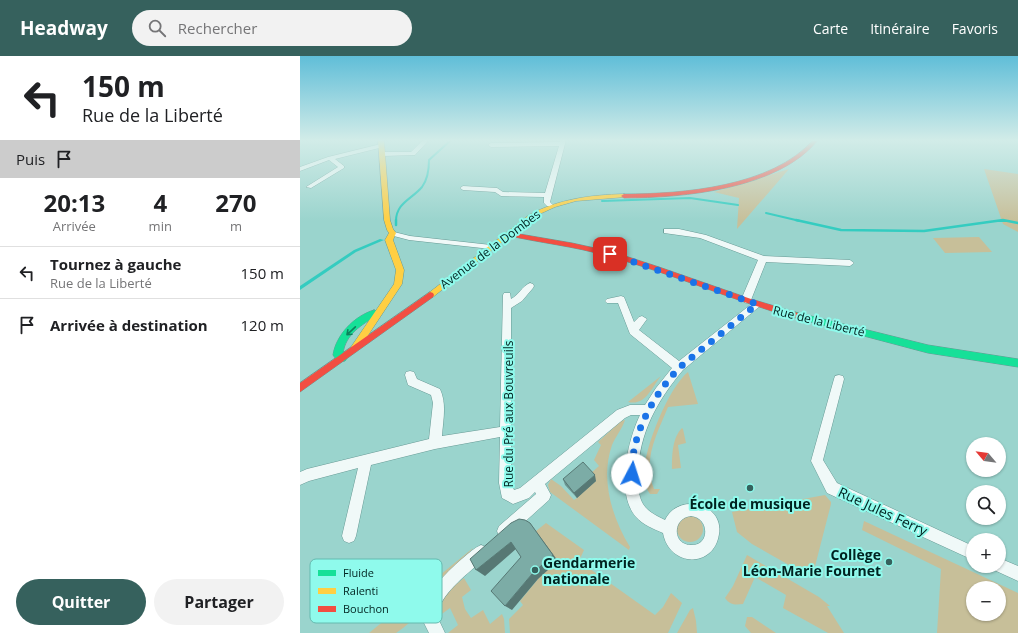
<!DOCTYPE html>
<html lang="fr">
<head>
<meta charset="utf-8">
<style>
  :root { --surface:#fff; --page:#f2f2f2; --text:#202124; --muted:#757577; --line:#e0e0e0; --accent:#36615d }
  body { margin:0; font-family:"Open Sans",sans-serif; background:var(--page); color:var(--text); height:100vh; display:flex; flex-direction:column; font-size:15px; white-space:nowrap }
  * { box-sizing:border-box; margin:0 }
  p { font-size:13px; color:var(--muted) }
  .icon { flex:none; width:22px; height:22px; fill:none; stroke:currentColor; stroke-width:2; stroke-linecap:round; stroke-linejoin:round }
  .map { position:relative; flex:1; overflow:hidden }
  .side { display:flex; flex-direction:column; background:var(--surface); width:300px }
  .side>* { flex:none }
  .hud { background:#fff; color:var(--text); overflow:hidden }
  .needle { width:26px; rotate:299deg }
  .controls { position:absolute; left:666px; top:381px; display:grid; gap:8px }
  .controls a { display:grid; place-items:center; width:40px; height:40px; border-radius:50%; background:var(--surface); box-shadow:0 1px 3px #0004; font-size:20px }
  .pin { position:absolute; display:grid; place-items:center; width:34px; height:34px; color:#fff; margin:-17px; border-radius:8px; box-shadow:0 2px 6px #0006 }
  .me { position:absolute; width:44px; margin:-22px; rotate:5deg; stroke-linejoin:round; filter:drop-shadow(0 0 3px #0008) }
  .turn { display:flex; align-items:center; gap:14px; height:84px; padding:0 16px; font-size:18px }
  .turn .icon { width:52px; height:52px; stroke-width:2.5 }
  .turn b { display:block; font-size:28px; line-height:34px }
  .then { display:flex; align-items:center; height:38px; padding:0 16px; background:#0003; gap:8px; font-size:15px }
  .eta { display:flex; justify-content:space-evenly; align-items:center; height:68px; text-align:center }
  .eta b { font-size:24px; font-weight:700; line-height:28px }
  .button { display:flex; gap:8px; margin-top:auto; padding:8px 16px }
  .button a { flex:1; height:46px; border-radius:24px; background:var(--accent); color:#fff; font-size:16px; font-weight:700; line-height:46px; text-align:center }
  .button a+a { background:var(--page); color:var(--text) }
  ul { padding:0; list-style:none }
  li { display:flex; align-items:center; gap:12px; height:52px; padding:0 16px; border-top:1px solid var(--line) }
  li div { flex:1 }
  li b { display:block; font-size:15px }
  li em { font-style:normal }
  header { display:flex; align-items:center; gap:24px; box-sizing:border-box; height:56px; padding:0 20px; background:var(--accent); color:#fff }
  header strong { font-size:19px }
  nav { display:flex; gap:22px; margin-inline-start:auto; font-size:14px }
  .search { width:280px; height:36px; background:var(--page); display:flex; align-items:center; gap:10px; box-sizing:border-box; padding:0 14px; border-radius:22px; color:var(--muted); font-size:15px }
  main { display:flex; flex:1; min-height:0 }
  .map>svg:first-child { display:block }
</style>
</head>
<body>
<header>
<strong>Headway</strong>
<div class="search"><svg class="icon" aria-label="search" viewBox="0 0 24 24"><circle cx="10" cy="10" r="6"/><path d="M15 15l6 6"/></svg>Rechercher</div>
<nav><a>Carte</a><a>Itinéraire</a><a>Favoris</a></nav>
</header>
<main>
<section class="side">
<div class="hud">
<div class="turn"><svg class="icon" aria-label="left" viewBox="0 0 24 24"><path d="M17 20v-9H6M10 6l-5 5 5 5"/></svg><div><b>150 m</b>Rue de la Liberté</div></div>
<div class="then">Puis<svg class="icon" aria-label="arrive" viewBox="0 0 24 24"><path d="M6 21V4h12l-3 4 3 4H6"/></svg></div>
</div>
<div class="eta">
<div><b>20:13</b><p>Arrivée</p></div>
<div><b>4</b><p>min</p></div>
<div><b>270</b><p>m</p></div>
</div>
<ul>
<li><svg class="icon" aria-label="left" viewBox="0 0 24 24"><path d="M17 20v-9H6M10 6l-5 5 5 5"/></svg><div><b>Tournez à gauche</b><p>Rue de la Liberté</p></div><em>150 m</em></li>
<li><svg class="icon" aria-label="arrive" viewBox="0 0 24 24"><path d="M6 21V4h12l-3 4 3 4H6"/></svg><div><b>Arrivée à destination</b></div><em>120 m</em></li>
</ul>
<div class="button"><a>Quitter</a><a>Partager</a></div>
</section>
<div class="map">
<svg width="718" height="577" viewBox="0 0 718 577">
  <rect width="100%" height="100%" fill="#9ad4cd"/>
  <!-- green -->
  <path fill="#c7bf99" fill-rule="evenodd" d="M489,113L437,173L439,142L414,136Z
    M684,113L718,118V176L703,168Z
    M679,181L692,196L645,197L633,182Z
    M388,316L398,348L368,351C357,378 342,404 354,433H360L357,438H350C347,434 345,429 344,424C341,398 368,332 388,316Z
    M361,320C351,332 346,350 328,346Z
    M325,364C322,373 316,380 312,389C300,423 312,462 330,491L329,494L250,436L248,429L251,423L261,430L274,444L277,442L290,418L299,410L294,404L301,389L298,386L321,365Z
    M382,372L383,373L386,387L378,389L381,412L372,413C372,400 372,382 382,372Z
    M525,439L531,446V448L512,522L452,488L437,476L432,456Z
    M377 473a13 13 0 1 1 26 0a13 13 0 1 1-26 0Z
    M564,465L718,537V577H637L641,513L562,474ZM673,532H699V558H673Z
    M246,467L284,494L279,505L355,559L363,551L371,537L382,547L368,577H210L209,563L223,549L220,545L238,523L236,475Z
    M173,492L159,512L133,533L126,542L115,562L103,572L96,577H69Z
    M447,499L519,541L530,550H527L544,577H528L483,552L486,539L455,521L443,548C435,549 430,549 425,542L433,530Z
    M164,522L171,534L162,541L165,553L171,562L183,554L190,568L202,558L204,563L205,577H148L158,569L150,552L139,560L135,552L139,542Z
    M393,552L396,565L397,577H377L390,554Z
    M447,561H452L476,577H451L445,570Z"/>
  <!-- water -->
  <path fill="#34ccc0" d="M80,183L84,184L56,196L0,234V230L54,194Z"/>
  <g fill="none" stroke-linecap="round" stroke-linejoin="round">
    <!-- stream-far1 -->
    <path stroke="#34ccc0" stroke-width="2" d="M302,145L390,142L438,149
      M466,157L500,165
      M96,165C96,147 112,143 122,131C128,123 129,113 129,104L151,84
      M698,165H707"/>
    <!-- stream -->
    <path stroke="#34ccc0" stroke-width="2.5" d="M96,164V169
      M496,164L541,174L624,175L703,164L718,167"/>
    <!-- street casing -->
    <g stroke="#679a95" stroke-width="1">
      <path id="street" d="M123,84H129L115,99L82,100L79,98L82,96H111Z
        M260,84H266L250,146L253,149L251,150H247L244,147V141L201,140L195,136L163,134L160,132L163,130L197,132L203,136L245,137L259,90L191,91L188,89L191,87L260,86Z
        M81,88L83,89V91L35,103L44,110V112L11,132L6,131L38,111L29,104L0,115V111L28,101Z
        M364,173H379L406,179L464,200L550,204L554,207L550,210L466,206L451,244L446,247L441,244L458,204L400,182L364,177Z
        M90,175L110,180L191,189L195,191L191,193L109,184L90,179Z
        M230,227L233,228L234,230L233,232L222,245L211,252V427L214,434L220,432L317,354L330,349H345L356,332L372,312L330,278L318,247H307L305,245L307,243L321,240L324,241L334,266L339,261L342,260L347,263L339,274L379,305L454,246H460L462,248L460,250L383,314C357,345 339,377 338,418C338,428 338,440 343,448C348,456 357,460 365,464C378,436 424,447 419,478C414,513 369,511 363,477C354,473 343,469 336,461C315,437 328,384 340,359H331L325,362L245,428L251,439L249,444L209,480L204,482L199,480L197,475L199,470L236,438L235,436L229,442L213,448L202,442L199,427L200,381L135,393L71,409L56,480L54,485L49,487L44,485L42,480L58,412L9,425L0,429V416L7,413L129,383L133,347L131,339L108,329L105,319L106,316L110,315L114,316L117,323L140,333C147,348 143,364 142,380L200,371L203,239L204,237H210L211,243C219,239 222,230 230,227ZM391,460C410,462 410,490 391,489C372,489 372,462 391,460Z
        M539,319L543,320L544,323L523,404L537,427L673,490V504L527,437L511,405L534,323L535,320Z
        M181,489L186,491L188,496L186,501C167,519 145,533 136,558L145,577H129L120,559C131,533 142,520 163,502C169,497 174,492 181,489Z
        M699,502L718,510V525L694,514L692,510H699Z"/>
    </g>
    <!-- fast casing -->
    <g stroke="#679a95" stroke-width="1">
      <path id="fast" d="M74,254L77,255L78,257L77,259C62,269 45,278 43,298L47,302L45,305C40,306 36,304 33,299C36,279 54,260 74,254Z
        M495,256L628,289L718,303V311L628,297L492,261L491,259L492,257Z"/>
    </g>
    <!-- slow casing -->
    <g stroke="#679a95" stroke-width="1">
      <path id="slow" d="M78,84H84L90,164L93,173L96,177L93,184L104,214L102,228L59,293H53L51,291L94,228L96,214L85,184L89,177L87,174L84,164Z
        M324,138L326,139V141L276,145L255,151L233,161L133,241H127L126,239L229,159C259,143 290,139 324,138Z"/>
    </g>
    <!-- jam casing -->
    <g stroke="#679a95" stroke-width="1">
      <path id="jam" d="M513,84H518C479,133 383,142 324,142L321,140L324,138C382,138 472,131 513,84Z
        M208,176L272,187L313,196L359,211L451,243L498,257L499,259L495,262C431,244 371,217 307,200C274,190 239,187 206,179V177Z
        M130,236L133,237L134,239L133,241L0,336V327Z"/>
    </g>
    <!-- street -->
    <use href="#street" fill="#f0f9f8" fill-rule="evenodd"/>
    <!-- fast -->
    <use href="#fast" fill="#16e098" fill-rule="evenodd"/>
    <!-- slow -->
    <use href="#slow" fill="#ffcf43" fill-rule="evenodd"/>
    <!-- jam -->
    <use href="#jam" fill="#f24e42" fill-rule="evenodd"/>
  </g>
  <!-- wall -->
  <path fill="#6b948f" d="M263,423L296,425L277,442L265,429Z"/>
  <!-- shaded-wall -->
  <path fill="#577874" d="M295,419L296,425L277,442L274,437Z
    M230,467L235,474L258,505L238,523L212,554L205,550L232,518Z
    M211,486L217,492L185,520L176,514Z"/>
  <!-- building -->
  <path fill="#7caca6" stroke="#577874" d="M283,406L295,419L274,437L263,423Z
    M219,463L225,464L230,467L253,499L232,518L205,550L191,535L221,501L211,486L176,514L170,503L211,467Z"/>
  <!-- one-way arrows -->
  <defs><path id="oneway-shaft" d="M-6 0H5M1.5-3L5.5 0L1.5 3" fill="none" stroke-width="1.6" stroke-linecap="round" stroke-linejoin="round"/></defs>
  <use stroke="#0b825c" href="#oneway-shaft" transform="translate(51 275) rotate(137)"/>
  <!-- sky -->
  <linearGradient id="sky" x2="0" y2="1"><stop stop-color="#60bed8"/><stop offset="0.51" stop-color="#d2ece8"/><stop offset="1" stop-color="#d2ece8" stop-opacity="0"/></linearGradient>
  <rect width="718" height="165" fill="url(#sky)"/>
  <g fill="none" stroke-linecap="round" stroke-linejoin="round">
    <!-- route -->
    <path stroke="#1a73e8" stroke-width="7" stroke-dasharray="0 12.6" d="M310,198L457,248L379,312C353,340 331,378 332,418"/>
  </g>
  <!-- markers -->
  <g fill="#36615d" stroke="#8ffaec" stroke-width="1.5">
    <circle cx="450" cy="432" r="4"/>
    <circle cx="589" cy="506" r="4"/>
    <circle cx="235" cy="514" r="4"/>
  </g>
  <g text-anchor="middle" dominant-baseline="central" stroke-width="4" stroke-linejoin="round" paint-order="stroke">
    <!-- street labels -->
    <g font-size="12" fill="#002320" stroke="#8ffaec">
      <text transform="translate(190 193) rotate(-37)">Avenue de la Dombes</text>
      <text transform="translate(519 265) rotate(14)">Rue de la Liberté</text>
      <text transform="translate(208 358) rotate(-90)">Rue du Pré aux Bouvreuils</text>
    </g>
    <!-- near-poi labels -->
    <g font-size="14" font-weight="bold" fill="#002320" stroke="#8ffaec">
      <text x="450" y="447">École de musique</text>
      <text x="581" y="498" text-anchor="end">Collège<tspan x="581" dy="16">Léon-Marie Fournet</tspan></text>
      <text x="243" y="506" text-anchor="start">Gendarmerie<tspan x="243" dy="16">nationale</tspan></text>
    </g>
    <!-- near-street labels -->
    <g font-size="14" fill="#002320" stroke="#8ffaec">
      <text transform="translate(583 455) rotate(25)">Rue Jules Ferry</text>
    </g>
  </g>
  <!-- legend -->
  <rect x="10" y="503" width="132" height="64" rx="6" fill="#8ffaec" stroke="#64baaf" stroke-width="1"/>
  <rect x="18" y="514" width="18" height="6" fill="#16e098"/>
  <rect x="18" y="532" width="18" height="6" fill="#ffcf43"/>
  <rect x="18" y="550" width="18" height="6" fill="#f24e42"/>
  <g font-size="11" fill="#002320">
    <text x="43" y="521">Fluide</text>
    <text x="43" y="539">Ralenti</text>
    <text x="43" y="557">Bouchon</text>
  </g>
</svg>
<div class="controls">
<a><svg class="needle" viewBox="-14 -14 28 28"><path d="M0-13l5 13h-10z" fill="#e53935"/><path d="M0 13l5-13h-10z" fill="#757577"/></svg></a>
<a><svg class="icon" aria-label="search" viewBox="0 0 24 24"><circle cx="10" cy="10" r="6"/><path d="M15 15l6 6"/></svg></a>
<a>+</a>
<a>−</a>
</div>
<div class="pin" style="left:310px;top:198px;background:#d93025"><svg class="icon" aria-label="arrive" viewBox="0 0 24 24"><path d="M6 21V4h12l-3 4 3 4H6"/></svg></div>
<svg class="me" style="left:332px;top:418px" viewBox="-20 -20 40 40"><circle r="19" fill="#fff"/><path d="M0-13L10 11 0 6-10 11z" fill="#1a73e8"/></svg>
</div>
</main>
</body>
</html>
